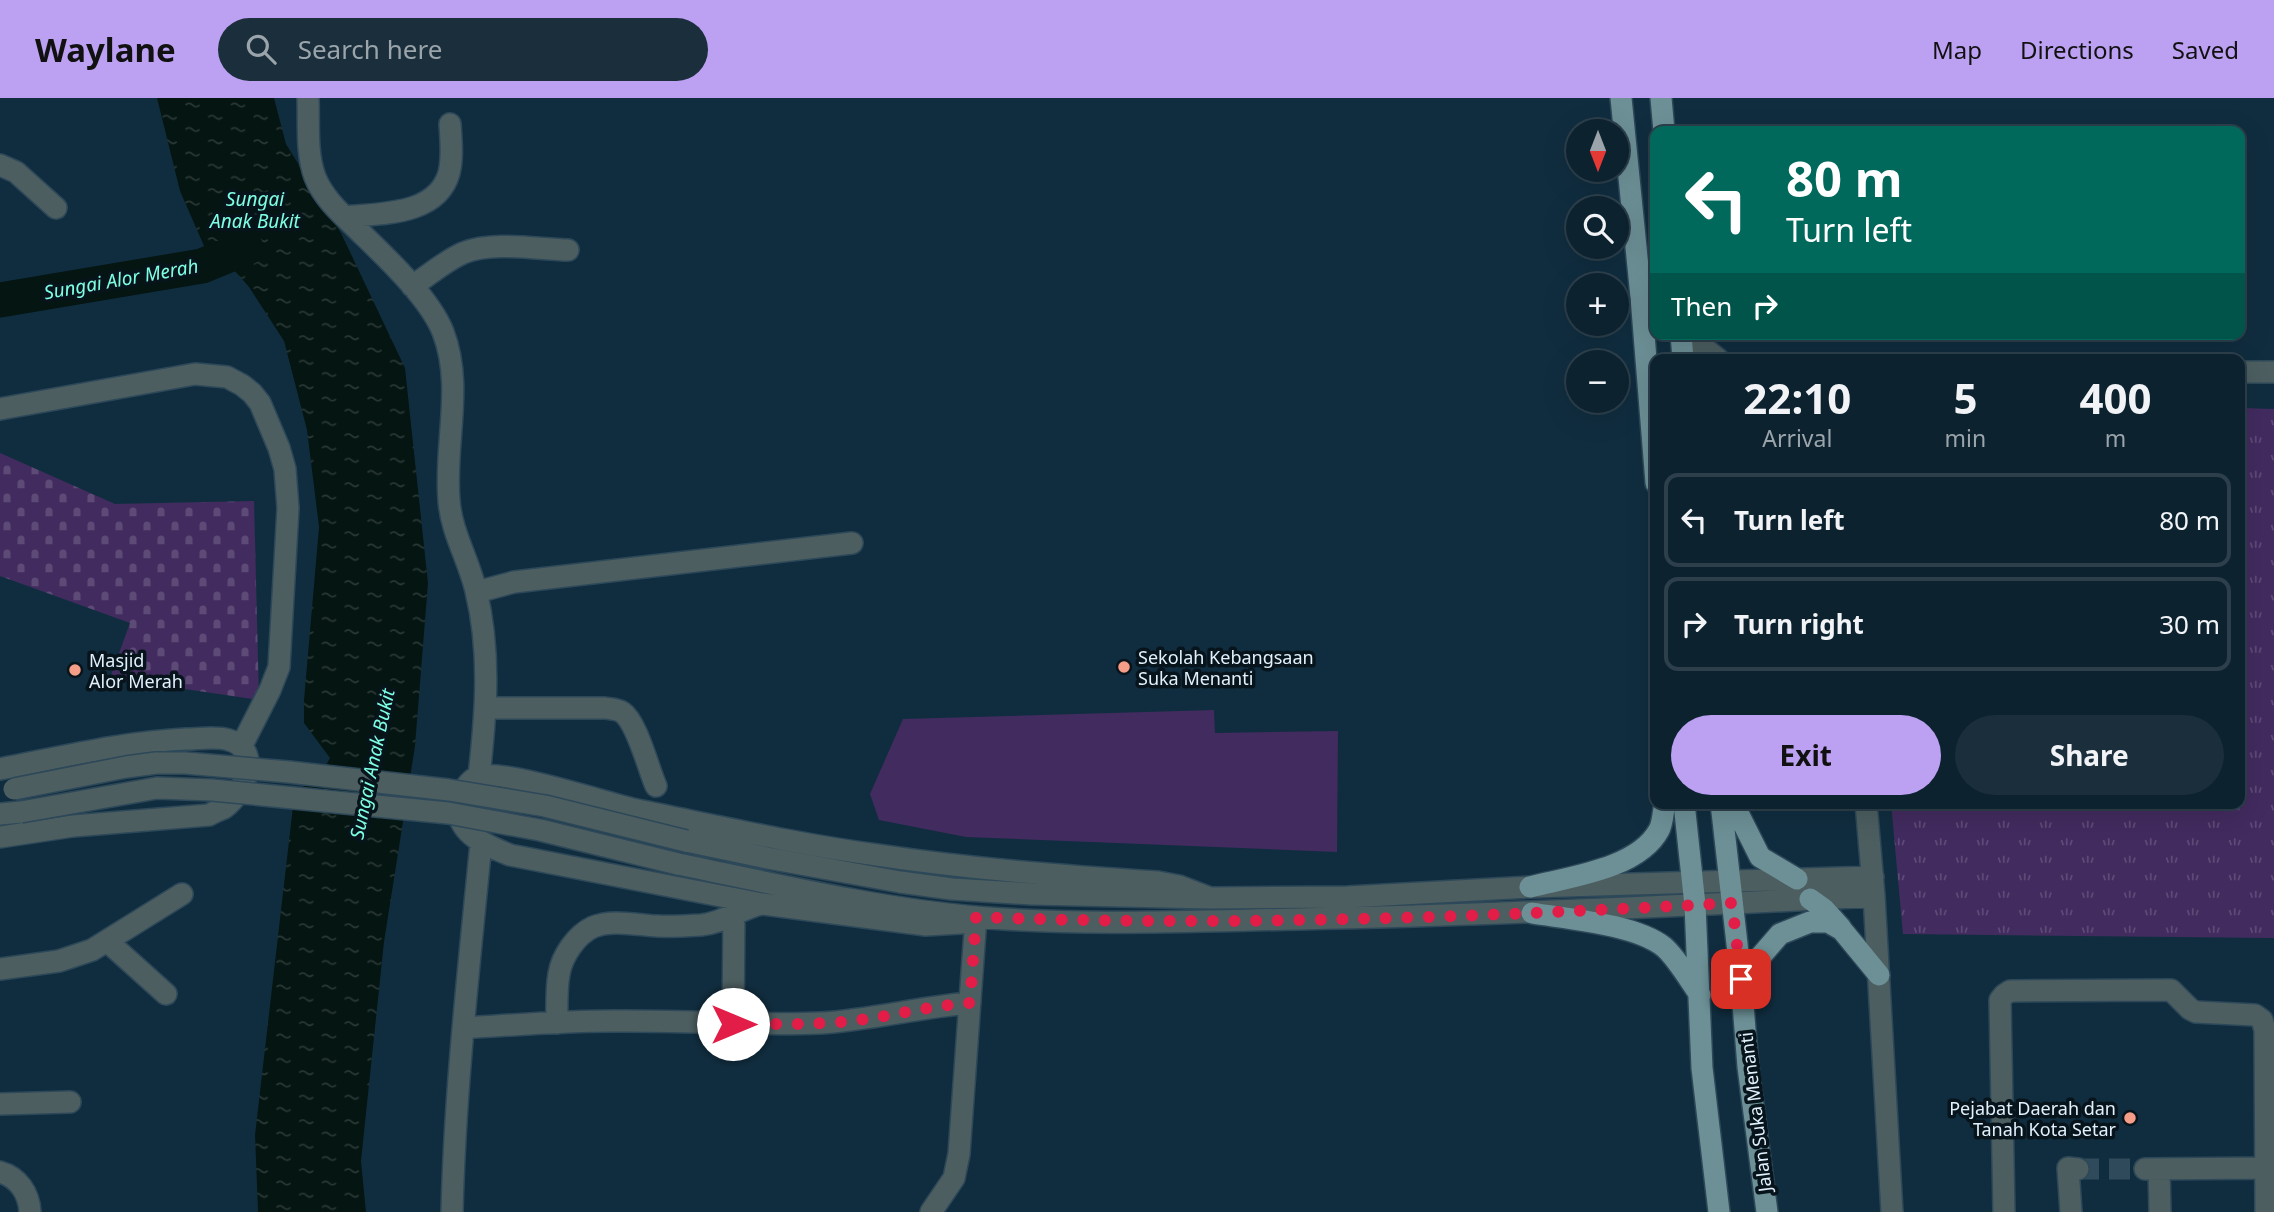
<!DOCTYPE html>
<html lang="en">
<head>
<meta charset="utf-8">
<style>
  :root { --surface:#0c222f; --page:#1a2f3b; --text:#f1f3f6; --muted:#9aa4aa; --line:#2c3f4b; --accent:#bca0f2 }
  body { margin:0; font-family:"Noto Sans",sans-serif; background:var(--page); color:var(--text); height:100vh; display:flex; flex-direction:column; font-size:26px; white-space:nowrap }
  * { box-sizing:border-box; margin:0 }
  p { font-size:23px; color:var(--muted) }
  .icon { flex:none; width:38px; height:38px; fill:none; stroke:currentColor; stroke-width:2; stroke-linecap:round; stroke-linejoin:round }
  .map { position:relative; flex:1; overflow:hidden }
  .side { position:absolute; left:1650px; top:256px; width:595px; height:455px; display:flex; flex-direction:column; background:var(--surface); border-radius:14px; box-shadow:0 7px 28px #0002,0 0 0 2px var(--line) }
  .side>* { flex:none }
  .guide { position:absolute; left:1650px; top:28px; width:595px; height:214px; border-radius:14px; box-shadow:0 7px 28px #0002,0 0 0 2px var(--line); background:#00695c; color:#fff; overflow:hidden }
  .needle { width:46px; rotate:180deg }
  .tools { position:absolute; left:1566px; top:21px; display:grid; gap:14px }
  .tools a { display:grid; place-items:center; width:63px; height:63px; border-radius:50%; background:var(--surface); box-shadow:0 7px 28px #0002,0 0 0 2px var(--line); font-size:35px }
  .pin { position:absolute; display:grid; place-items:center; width:60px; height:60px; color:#fff; margin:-30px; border-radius:14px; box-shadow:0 4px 10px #0006 }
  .me { position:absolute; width:77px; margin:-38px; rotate:90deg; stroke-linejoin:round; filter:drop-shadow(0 0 5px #0008) }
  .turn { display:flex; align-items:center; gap:24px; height:147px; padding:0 21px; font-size:32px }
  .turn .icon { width:91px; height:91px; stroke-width:2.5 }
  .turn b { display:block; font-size:49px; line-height:60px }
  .then { display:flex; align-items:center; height:66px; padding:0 21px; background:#0003; gap:14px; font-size:26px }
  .eta { display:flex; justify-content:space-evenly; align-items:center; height:119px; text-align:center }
  .eta b { font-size:42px; font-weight:700; line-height:49px }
  .action { display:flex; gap:14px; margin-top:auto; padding:14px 21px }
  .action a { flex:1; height:80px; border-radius:42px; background:var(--accent); color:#111; font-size:28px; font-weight:700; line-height:80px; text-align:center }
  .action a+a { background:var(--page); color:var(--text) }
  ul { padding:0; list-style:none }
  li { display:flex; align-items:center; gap:21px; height:94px; margin:0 14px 10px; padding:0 7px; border:4px solid var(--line); border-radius:14px }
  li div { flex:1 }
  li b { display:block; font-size:26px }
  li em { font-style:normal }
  header { display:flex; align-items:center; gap:42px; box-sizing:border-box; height:98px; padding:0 35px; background:var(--accent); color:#111 }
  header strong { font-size:33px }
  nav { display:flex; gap:38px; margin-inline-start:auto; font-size:24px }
  .search { width:490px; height:63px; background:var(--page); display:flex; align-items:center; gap:18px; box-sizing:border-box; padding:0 24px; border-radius:38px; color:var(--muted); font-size:26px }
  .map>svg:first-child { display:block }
</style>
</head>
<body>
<header>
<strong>Waylane</strong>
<div class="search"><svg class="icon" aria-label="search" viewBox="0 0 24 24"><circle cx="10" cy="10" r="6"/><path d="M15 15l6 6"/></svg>Search here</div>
<nav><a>Map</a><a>Directions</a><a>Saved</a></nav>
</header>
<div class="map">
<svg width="2274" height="1114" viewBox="0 0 2274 1114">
  <defs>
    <pattern id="grass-tufts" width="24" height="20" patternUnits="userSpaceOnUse" patternTransform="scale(1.75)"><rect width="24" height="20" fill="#422b5f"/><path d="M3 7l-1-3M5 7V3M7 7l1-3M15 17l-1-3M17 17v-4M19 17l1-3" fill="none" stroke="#5d4a77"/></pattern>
    <pattern id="cemetery-stones" width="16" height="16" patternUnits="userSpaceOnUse" patternTransform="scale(1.75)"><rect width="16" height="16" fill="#422b5f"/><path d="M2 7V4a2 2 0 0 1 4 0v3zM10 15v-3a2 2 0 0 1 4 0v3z" fill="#5d4a77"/></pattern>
    <pattern id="water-ripples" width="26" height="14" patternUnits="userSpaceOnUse" patternTransform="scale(1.75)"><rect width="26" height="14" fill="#051512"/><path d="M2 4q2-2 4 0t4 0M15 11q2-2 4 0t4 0" fill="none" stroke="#293735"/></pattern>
  </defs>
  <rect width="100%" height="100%" fill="#102d3f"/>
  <!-- grass -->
  <path fill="url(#grass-tufts)" d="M2240,310L2274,311V840L1903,836L1891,705H2240Z"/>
  <!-- cemetery -->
  <path fill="url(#cemetery-stones)" d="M0,355L115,406L254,403L259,602L110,580L130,525L0,478Z"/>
  <!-- park -->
  <path fill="#422b5f" d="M1214,612L1215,635L1338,633L1337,754L966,739L879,722L870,696L903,621Z"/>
  <!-- water -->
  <path fill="url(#water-ripples)" d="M157,0H274L286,46L341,135L405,270L428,485L415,648L384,844L361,1063L366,1114H258L255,1037L295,691L316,685L330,660L304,625V602L319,429L307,332L284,243L249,189L233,171L202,168L204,148L180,93Z"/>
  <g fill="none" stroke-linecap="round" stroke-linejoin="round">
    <!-- river -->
    <path stroke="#051512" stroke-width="35" d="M0,202L202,168L246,150"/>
    <!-- minor-tunnel -->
    <path stroke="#2f4a5b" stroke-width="21" stroke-dasharray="21 10" stroke-linecap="butt" d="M2078,1071H2145"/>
    <!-- minor casing -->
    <g stroke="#2d4859" stroke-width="24">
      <path id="minor" d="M308,0C309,25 306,55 315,79C324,102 345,119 362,136C387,160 430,201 443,234C464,288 444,346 449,402C451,434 469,462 476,493C491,554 486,616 479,678
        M0,67L16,74L56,110
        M345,119C380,115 437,118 449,75C453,59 451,42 450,26
        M412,188C428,178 445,163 463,155C492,143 536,151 568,152
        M1693,236L1699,246L1718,261
        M2240,274H2274
        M0,311L195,276L227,279L242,287L252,295L260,305L279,350L285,371L288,410L279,569L270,592L242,647
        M477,494L514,484L852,445
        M486,610H605C611,611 617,611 622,614C637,624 648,670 656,688
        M0,671C62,659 123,644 186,641C200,641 216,638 229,642C263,651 245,695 224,710C219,712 214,714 209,717L73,728L0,739
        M1866,705L1874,798L1892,1114
        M0,716L21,714
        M686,743L767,760L900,784L952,791L1032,796L1210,800L1348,799L1530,789L1873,779
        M678,766C776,786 875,810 975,819C1083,828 1193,823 1301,821C1492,817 1683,808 1874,798
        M107,843L166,896
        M0,871L59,863L92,852L182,796
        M557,925C557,909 556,892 559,876C562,858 576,837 593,829C612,821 637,827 657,828C671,829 686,828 701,827C723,825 740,811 761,806
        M733,926L734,816
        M463,930C513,927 563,923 613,923C682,922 752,928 821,925C871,922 920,909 970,905
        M0,1006L70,1004
        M2145,1071L2266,1070
        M2159,1071L2160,1114
        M0,1074C18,1079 29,1095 30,1114
        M452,1114C455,991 469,868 481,745
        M931,1114L954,1080L959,1056L976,819L961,825L926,827L762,806L510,757C486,747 450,734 461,700C463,692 469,683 477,679C497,669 609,706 637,712C717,728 796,746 877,757C970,771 1064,778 1158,784L1179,788L1210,800
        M2004,1114L2000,902L2004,897L2010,893L2171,892L2190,911L2196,914L2255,917L2262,922L2265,932L2266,1114
        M2071,1114L2068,1070L2078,1071"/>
    </g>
    <!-- major casing -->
    <g stroke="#2d4859" stroke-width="24">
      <path id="major" d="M1621,0L1641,199L1656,385
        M1661,0L1664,33
        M1681,236L1683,261
        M1684,705L1695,807L1702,970L1719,1114
        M1721,705L1741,881L1748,969L1767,1114
        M1733,705L1760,759L1797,781
        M1530,789C1569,779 1638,771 1659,732C1663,725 1663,713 1665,705
        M1810,801L1824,811L1841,830
        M1532,815C1568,821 1635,826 1664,849C1676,859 1690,883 1700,897
        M1741,881L1780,836L1810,824H1828L1842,832L1879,877"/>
    </g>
    <!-- minor -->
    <use href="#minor" stroke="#4c5e60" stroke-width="21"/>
    <!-- major -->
    <use href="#major" stroke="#6c9096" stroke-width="21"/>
    <!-- minor-bridge casing -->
    <g stroke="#2d4859" stroke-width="24" stroke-linecap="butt">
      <path id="minor-bridge" d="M14,691L126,669L156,665H185L289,674L449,692L545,708L686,743
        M21,714L157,690L212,692L448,715L540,732L678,766"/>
    </g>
    <!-- minor-bridge -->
    <use href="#minor-bridge" stroke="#4c5e60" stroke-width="21"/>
  </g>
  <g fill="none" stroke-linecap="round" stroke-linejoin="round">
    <!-- route -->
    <path stroke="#e11d48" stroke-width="12" stroke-dasharray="0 21.6" d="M733,926C773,926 813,927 852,923C892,918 930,908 970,905L976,819C1228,829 1481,819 1732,805L1741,881"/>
  </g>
  <!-- markers -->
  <g fill="#f49e87" stroke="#08141c" stroke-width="2.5">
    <circle cx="1124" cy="569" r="7"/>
    <circle cx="75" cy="572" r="7"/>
    <circle cx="2130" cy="1020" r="7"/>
  </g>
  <g text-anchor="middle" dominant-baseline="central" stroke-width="7" stroke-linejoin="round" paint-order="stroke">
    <!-- poi labels -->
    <g font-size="18" fill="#e0f0fc" stroke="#08141c" text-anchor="start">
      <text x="1138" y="559">Sekolah Kebangsaan<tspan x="1138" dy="21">Suka Menanti</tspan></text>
      <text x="89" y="562">Masjid<tspan x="89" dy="21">Alor Merah</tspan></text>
      <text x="2116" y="1010" text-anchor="end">Pejabat Daerah dan<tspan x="2116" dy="21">Tanah Kota Setar</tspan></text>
    </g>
    <!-- street labels -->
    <g font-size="18" fill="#e0f0fc" stroke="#08141c">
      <text transform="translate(1755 1014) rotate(-97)">Jalan Suka Menanti</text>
    </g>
    <!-- water labels -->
    <g font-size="19" font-style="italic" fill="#7effe4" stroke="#08141c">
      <text x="255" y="101">Sungai<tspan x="255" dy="22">Anak Bukit</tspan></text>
      <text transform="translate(121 181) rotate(-10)">Sungai Alor Merah</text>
      <text transform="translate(372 666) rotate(-78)">Sungai Anak Bukit</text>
    </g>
  </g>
</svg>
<div class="tools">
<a><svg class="needle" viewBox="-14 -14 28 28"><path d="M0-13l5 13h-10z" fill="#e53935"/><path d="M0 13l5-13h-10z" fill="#9aa4aa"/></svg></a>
<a><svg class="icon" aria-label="search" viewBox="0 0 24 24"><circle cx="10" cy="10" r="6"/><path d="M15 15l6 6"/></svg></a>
<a>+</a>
<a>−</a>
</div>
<div class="pin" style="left:1741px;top:881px;background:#d93025"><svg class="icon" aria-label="arrive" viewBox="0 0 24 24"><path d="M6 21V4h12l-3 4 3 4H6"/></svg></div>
<svg class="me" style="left:733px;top:926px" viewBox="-20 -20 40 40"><circle r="19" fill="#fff"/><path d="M0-13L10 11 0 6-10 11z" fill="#e11d48"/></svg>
<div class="guide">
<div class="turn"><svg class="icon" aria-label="left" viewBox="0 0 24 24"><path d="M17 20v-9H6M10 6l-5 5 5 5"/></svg><div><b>80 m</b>Turn left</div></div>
<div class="then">Then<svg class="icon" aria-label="right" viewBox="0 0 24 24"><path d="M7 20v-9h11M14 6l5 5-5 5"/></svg></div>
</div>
<section class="side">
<div class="eta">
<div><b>22:10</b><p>Arrival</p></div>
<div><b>5</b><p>min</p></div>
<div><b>400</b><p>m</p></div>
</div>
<ul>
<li><svg class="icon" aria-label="left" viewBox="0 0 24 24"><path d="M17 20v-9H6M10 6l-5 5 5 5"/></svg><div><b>Turn left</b></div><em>80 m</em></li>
<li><svg class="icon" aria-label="right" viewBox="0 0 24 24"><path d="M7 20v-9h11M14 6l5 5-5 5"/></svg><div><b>Turn right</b></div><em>30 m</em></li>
</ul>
<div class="action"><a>Exit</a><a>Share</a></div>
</section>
</div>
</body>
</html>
